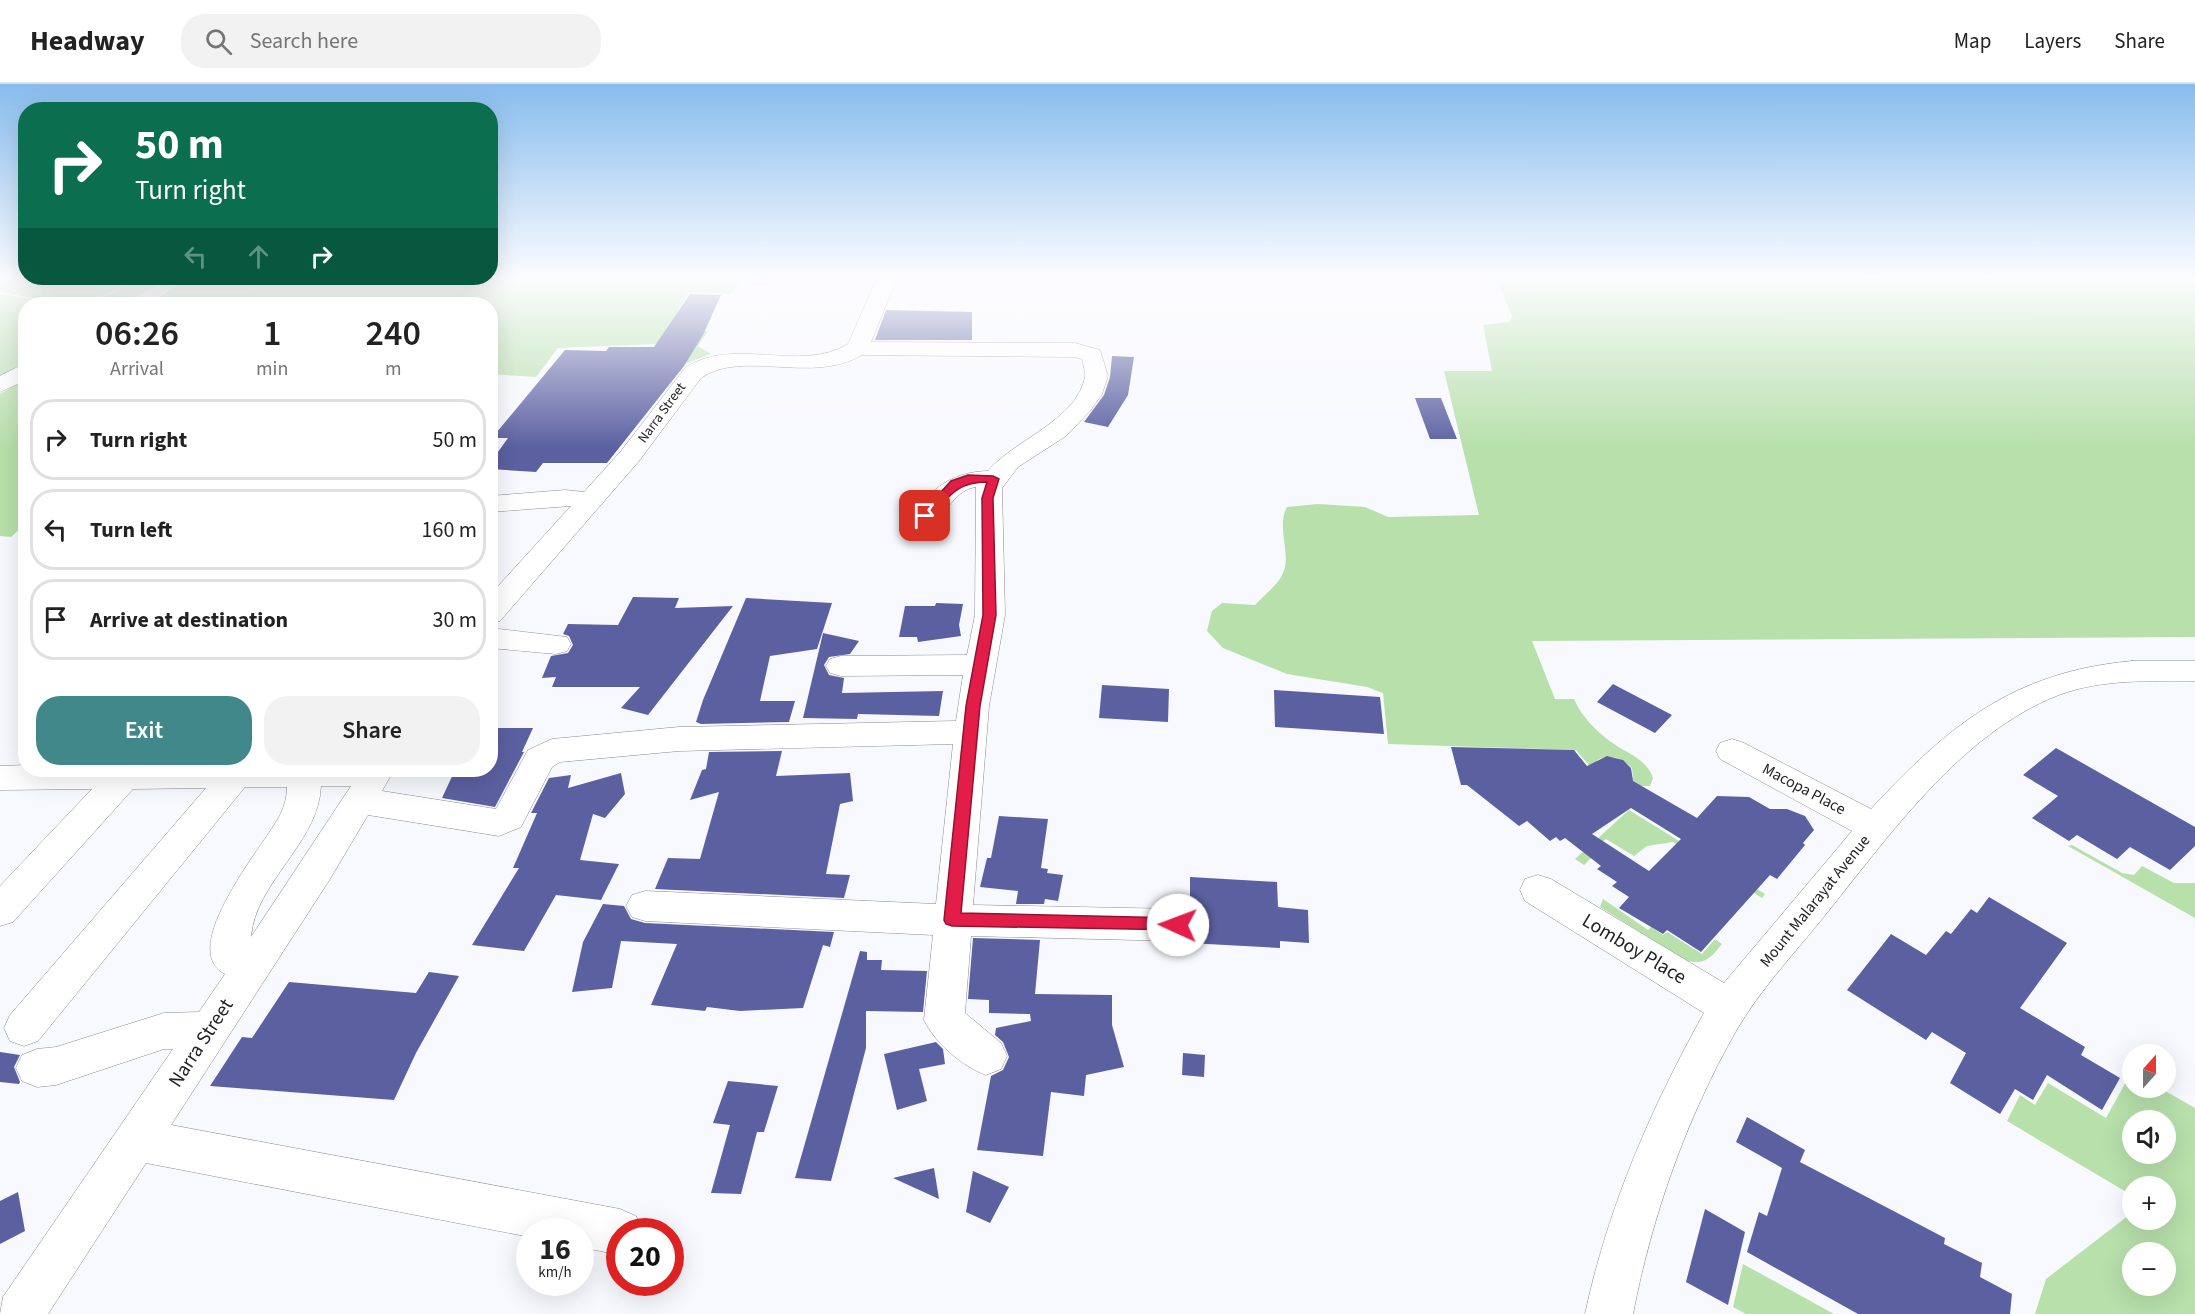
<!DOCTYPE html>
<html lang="en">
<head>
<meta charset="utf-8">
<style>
  :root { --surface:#fff; --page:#f2f2f2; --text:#222; --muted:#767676; --line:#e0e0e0; --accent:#408889 }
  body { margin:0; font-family:"Source Sans 3",sans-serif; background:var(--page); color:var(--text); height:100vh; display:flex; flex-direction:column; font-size:22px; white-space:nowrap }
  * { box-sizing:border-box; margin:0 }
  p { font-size:20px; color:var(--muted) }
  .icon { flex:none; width:33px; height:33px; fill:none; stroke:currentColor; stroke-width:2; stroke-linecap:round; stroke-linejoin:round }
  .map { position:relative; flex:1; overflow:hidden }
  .sheet { position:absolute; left:18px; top:213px; width:480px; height:480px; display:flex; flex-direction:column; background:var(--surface); border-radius:24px; box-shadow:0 6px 24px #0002 }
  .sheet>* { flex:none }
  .top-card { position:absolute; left:18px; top:18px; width:480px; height:183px; border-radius:24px; box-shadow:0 6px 24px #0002; background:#0b6e4f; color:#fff; overflow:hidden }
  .needle { width:39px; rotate:21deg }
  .fabs { position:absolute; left:2122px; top:960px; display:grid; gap:12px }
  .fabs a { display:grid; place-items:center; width:54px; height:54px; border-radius:50%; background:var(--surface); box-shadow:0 6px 24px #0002; font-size:30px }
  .speed { position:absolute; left:516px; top:1134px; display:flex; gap:12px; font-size:30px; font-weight:700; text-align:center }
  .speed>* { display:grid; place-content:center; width:78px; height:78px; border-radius:50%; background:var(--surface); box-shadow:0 6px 24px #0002; line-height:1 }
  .speed small { font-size:15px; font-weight:400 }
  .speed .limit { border:9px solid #d22; background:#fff; color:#111 }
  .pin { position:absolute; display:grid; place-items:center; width:51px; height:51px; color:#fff; margin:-26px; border-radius:12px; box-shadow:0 3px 9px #0006 }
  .me { position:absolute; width:66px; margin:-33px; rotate:272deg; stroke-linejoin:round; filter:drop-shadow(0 0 4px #0008) }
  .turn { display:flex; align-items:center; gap:21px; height:126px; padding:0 18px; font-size:27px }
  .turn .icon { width:78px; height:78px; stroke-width:2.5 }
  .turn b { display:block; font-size:42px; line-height:51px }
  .lanes { display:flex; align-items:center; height:57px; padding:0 18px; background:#0003; justify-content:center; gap:30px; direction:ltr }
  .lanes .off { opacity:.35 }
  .eta { display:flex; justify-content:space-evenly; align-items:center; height:102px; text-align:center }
  .eta b { font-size:36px; font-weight:600; line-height:42px }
  .action { display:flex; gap:12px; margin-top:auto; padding:12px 18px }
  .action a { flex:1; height:69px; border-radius:24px; background:var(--accent); color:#fff; font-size:24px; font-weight:600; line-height:69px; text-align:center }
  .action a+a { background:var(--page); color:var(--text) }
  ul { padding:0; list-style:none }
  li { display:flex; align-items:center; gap:18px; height:81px; margin:0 12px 9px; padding:0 6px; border:3px solid var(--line); border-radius:24px }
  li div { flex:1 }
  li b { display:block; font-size:22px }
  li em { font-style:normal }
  header { display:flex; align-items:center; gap:36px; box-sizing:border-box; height:84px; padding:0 30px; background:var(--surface); border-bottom:2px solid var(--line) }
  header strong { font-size:28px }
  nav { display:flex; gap:33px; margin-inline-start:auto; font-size:21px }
  .search { width:420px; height:54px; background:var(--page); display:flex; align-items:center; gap:15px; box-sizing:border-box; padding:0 21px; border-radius:24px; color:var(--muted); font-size:22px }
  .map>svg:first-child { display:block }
</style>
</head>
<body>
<header>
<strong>Headway</strong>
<div class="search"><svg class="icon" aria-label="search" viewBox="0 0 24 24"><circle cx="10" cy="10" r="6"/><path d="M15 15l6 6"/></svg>Search here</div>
<nav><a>Map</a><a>Layers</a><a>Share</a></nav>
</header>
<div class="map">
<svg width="2195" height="1230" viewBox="0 0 2195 1230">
  <rect width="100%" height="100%" fill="#f8f9fe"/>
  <!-- green -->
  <path fill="#b7e0ab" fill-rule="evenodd" d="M0,192L139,194L87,220H68L0,208Z
    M743,192L731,210L689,208L666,247H708L698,262L711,270L684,280L657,260L558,264L536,293L491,290L490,220H147L191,194Z
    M1547,192L1986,195L1984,192H2195V553L1532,557L1555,615H1574C1582,633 1595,646 1611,658C1626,669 1647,675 1653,694L1650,702H1638L1629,697L1633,693L1632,684C1622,674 1611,669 1597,676V685L1594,687L1576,666L1388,660L1383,609L1367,603L1287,590L1223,564L1207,547L1212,527L1222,519L1255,521C1263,512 1275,503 1281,493C1294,473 1275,444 1287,423L1318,420L1365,423L1388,433L1479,431L1444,287H1492L1483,241L1509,238L1512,233L1498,197H1543Z
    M143,194H166L121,220H89Z
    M0,210L62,220H26L25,277L0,293Z
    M25,295V440L11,453L0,452V310Z
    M1629,726L1765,810L1762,814L1673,758L1647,762L1634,772L1606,755L1591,768L1594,771L1584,781L1575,775Z
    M2072,761L2122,789L2134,791L2142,782L2174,799H2195V834L2068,762Z
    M1603,815L1648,846L1651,843L1663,851L1667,848L1702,870L1715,855L1722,860C1711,874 1704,882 1685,876L1600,823Z
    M2132,987L2133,1004H2160L2195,1024V1230H2035L2046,1195L2133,1128V1136H2166V1102H2133V1112L2007,1037L2020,1011L2035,1021L2048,999L2106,1034ZM2133,1036H2166V1070H2133ZM2133,1168H2166V1202H2133Z
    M1743,1180L1834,1230H1746L1733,1223Z"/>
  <!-- building -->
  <path fill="#5b60a1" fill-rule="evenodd" d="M690,210L721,211L703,251L684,282L607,379H543L536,388L490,385V379L508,354H492L565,266L606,267L609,263H654Z
    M886,226L972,228V256H875Z
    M1112,272L1134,273L1128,311L1108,343L1084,338L1104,311L1110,293Z
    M1415,314H1441L1457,355H1430Z
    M633,513L679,514L675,524L733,522L648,631L621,624L640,603H552L556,593L542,594L551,572L568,569L573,561L569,552L563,550L568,540L618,541Z
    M746,514L832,519L817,565L770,572L760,617H795L789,638L701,640L696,638L703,616Z
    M936,519L963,520L959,541L961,552L918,558L917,553H899L905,522H935Z
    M823,549L859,557L850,570L829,573L824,581L829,591L844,594L842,609L943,607L939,632L858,630L857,635L803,634Z
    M1102,601L1169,605L1168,638L1099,634Z
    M1612,601L1613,600L1672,631L1655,649L1597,618Z
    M1274,606L1380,613L1384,650L1275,643Z
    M490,644H533L522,668H524L495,723L442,714L455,686H490Z
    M1451,663L1574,666L1587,682L1607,672L1623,676L1631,684L1633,697L1697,734L1717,712L1749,713L1770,725H1787L1805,732L1814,746L1803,759L1805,761L1777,795L1770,791L1701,868L1667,846L1663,850L1619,824L1629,813L1612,802L1617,798L1597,785L1601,782L1565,754L1560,757L1556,753L1550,757L1527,737L1519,742L1467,701H1461ZM1631,724L1681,755L1649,787L1592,750Z
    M2056,664L2195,743V762L2170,786L2130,763L2117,775L2077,751L2069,757L2032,734L2058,712L2023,691Z
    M782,667L776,692L850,689L853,717L840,720L826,790L850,791L844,814L655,805L668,774L700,775L719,708L690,716L702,686L706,685L709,668Z
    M621,689L625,710L605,734L593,730L580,776L619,780L601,816L556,811L524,867L472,861L519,784H513L537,729H531L549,694L571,691L568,704Z
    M999,732L1048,735L1041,784L1048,785L1047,789L1063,791L1058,817L1045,815L1044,820H1016L1018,807L980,803L987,774H991Z
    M1190,793L1277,798L1278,823L1308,826L1309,859L1280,857V864L1189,859L1199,842L1190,827Z
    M1989,813L2067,859L2020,924L2085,963L2081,971L2120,994L2102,1026L2047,991L2033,1016L2015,1005L2000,1030L1950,999L1966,969L1932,948L1926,956L1847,906L1891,850L1926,871L1946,847L1951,850L1971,825L1977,829Z
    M603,820L624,822L631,835L645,839L834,848L830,863L823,861L803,924L740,927L707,923L705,927L651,921L677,860L621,857L612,904L572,908L583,858Z
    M973,854L1040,856L1035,910L1112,911V941L1124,983L1086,991L1084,1012L1051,1008L1043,1072L977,1066L991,992L1003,986L1009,973L1003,958L995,951L996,944L1031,937L1030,930L989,929V916L968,915Z
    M860,867L867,868V876H882L881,886L927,887L923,928L866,927V964L831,1097L795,1094Z
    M429,888L459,892L416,969L394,1016L210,1002L242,953L252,954L289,898L416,909Z
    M936,958L943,965L945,980L919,985L927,1017L897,1026L884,970Z
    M0,968L20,971L14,983L20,998L19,1000L0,998Z
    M1183,969L1205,971L1204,993L1182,991Z
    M728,997L778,1002L764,1048H757L741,1110L711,1109L730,1041L713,1039Z
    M1747,1033L1805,1066L1800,1078L1945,1154L1944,1160L1982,1179L1980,1193L2012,1210L2010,1230H1858L1747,1168L1759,1128L1767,1132L1782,1084L1736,1058Z
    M934,1084L939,1115L893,1094Z
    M973,1087L1009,1103L990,1139L966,1128Z
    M18,1108L25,1147L0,1160V1117Z
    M1705,1125L1745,1148L1728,1221L1686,1198Z"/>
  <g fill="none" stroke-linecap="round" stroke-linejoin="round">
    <!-- minor casing -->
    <g stroke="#8a8b92" stroke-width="1">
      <path id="minor" d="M878,192H898L871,258L1075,259L1100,266L1108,292L1102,310L1090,327L1066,352L1018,383L1002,404L1005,531L989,622L973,821L1178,825L1191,830L1197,841L1191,852L1178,857L971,852L965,929L1001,959L1007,972L1001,985L986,991C962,982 935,959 924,936L933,851L645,837L632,833L626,822L632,811L645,807L936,820L953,660L679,667L560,678L552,683L521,743L499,752L368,731L330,795L171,1041L620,1125L636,1132L643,1148H620V1171L580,1163V1148H530V1153L146,1079L48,1230H0L3,1213L173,965H164L56,1001L37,1003L22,997L16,984L22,971L37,965L56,963L164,929L199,928L225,890C176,865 264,761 279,733C284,724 287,713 287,703H245L38,957L24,962L10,957L4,944L10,931L206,704L133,705L13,838L0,842V802L92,705L0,706V682L26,681V686H394L382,707L496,725L528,666L552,655L679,643L956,637L963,591L841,592L830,589L826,582L830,575L841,572L967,571L975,531L976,403C949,406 945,445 916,438L912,432C931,404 953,388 988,387C1014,356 1077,336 1085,293C1086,288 1083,281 1082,275L1074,273L862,271C812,301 742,265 701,294L639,377L500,537L490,539V511L571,422L490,428V412L565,406L584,408L621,367L685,284C734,251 799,290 848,260ZM321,702H351L251,853C255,798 319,759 321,702Z
        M166,194H190L149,220H125Z
        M26,279V296L0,308V292Z
        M490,544L567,553L571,560L567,567L556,570L490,564Z
        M2132,577H2195V597C2151,597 2101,595 2059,611C1960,649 1887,755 1822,835C1793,871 1759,907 1736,947C1686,1035 1652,1132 1633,1230H1585C1608,1123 1651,1024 1704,929L1525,817L1520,806L1525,795L1538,791L1551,795L1724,899L1852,747L1720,675L1716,667L1720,659L1732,655L1744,659L1871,725C1949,641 2013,588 2132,577Z"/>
    </g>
    <!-- minor -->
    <use href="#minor" fill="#fff" fill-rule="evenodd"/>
  </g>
  <!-- sky -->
  <linearGradient id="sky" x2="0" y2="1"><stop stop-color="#87bced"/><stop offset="0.53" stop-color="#fcfcff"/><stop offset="1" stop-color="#fcfcff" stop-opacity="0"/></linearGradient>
  <rect width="2195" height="364" fill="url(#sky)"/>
  <!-- route -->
  <path fill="#e11d48" stroke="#92132f" stroke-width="1.5" d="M968,391L993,392L999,395L993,414L996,531L980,622L961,829L1178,834L1184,836L1187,841L1184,846L952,842L946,840L944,836L966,622L983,531L982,414L987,398C956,398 949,413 929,434L919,432L951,397Z"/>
  <g text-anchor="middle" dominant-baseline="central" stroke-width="6" stroke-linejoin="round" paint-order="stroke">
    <!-- far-street labels -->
    <g font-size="14" fill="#232326" stroke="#fff">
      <text transform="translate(662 329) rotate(-54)">Narra Street</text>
    </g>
    <!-- street labels -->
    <g font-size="16" fill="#232326" stroke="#fff">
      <text transform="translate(1804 705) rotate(28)">Macopa Place</text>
      <text transform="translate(1815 817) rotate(-51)">Mount Malarayat Avenue</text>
    </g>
    <!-- near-street labels -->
    <g font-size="20" fill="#232326" stroke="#fff">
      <text transform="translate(1634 865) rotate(31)">Lomboy Place</text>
      <text transform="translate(201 959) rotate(-57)">Narra Street</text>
    </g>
  </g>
</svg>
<div class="fabs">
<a><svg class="needle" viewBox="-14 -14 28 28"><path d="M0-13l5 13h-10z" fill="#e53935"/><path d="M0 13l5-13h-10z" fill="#767676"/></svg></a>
<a><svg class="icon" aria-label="sound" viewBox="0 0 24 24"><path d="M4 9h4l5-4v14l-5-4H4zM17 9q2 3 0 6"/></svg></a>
<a>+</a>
<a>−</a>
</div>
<div class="speed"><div>16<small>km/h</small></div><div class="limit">20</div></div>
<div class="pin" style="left:925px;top:432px;background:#d93025"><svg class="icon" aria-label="arrive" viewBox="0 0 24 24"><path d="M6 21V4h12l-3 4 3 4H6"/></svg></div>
<svg class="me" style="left:1178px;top:841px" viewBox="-20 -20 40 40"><circle r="19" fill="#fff"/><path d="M0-13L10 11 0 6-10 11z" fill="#e11d48"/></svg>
<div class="top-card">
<div class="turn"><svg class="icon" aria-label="right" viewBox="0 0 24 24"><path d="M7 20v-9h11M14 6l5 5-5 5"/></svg><div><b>50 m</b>Turn right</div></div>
<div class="lanes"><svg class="icon off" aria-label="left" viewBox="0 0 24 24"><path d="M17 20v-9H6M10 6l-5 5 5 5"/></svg><svg class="icon off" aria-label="ahead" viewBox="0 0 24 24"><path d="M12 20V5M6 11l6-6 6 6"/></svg><svg class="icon" aria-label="right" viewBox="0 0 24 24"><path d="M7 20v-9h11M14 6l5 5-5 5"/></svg></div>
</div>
<section class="sheet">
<div class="eta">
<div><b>06:26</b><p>Arrival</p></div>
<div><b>1</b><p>min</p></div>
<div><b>240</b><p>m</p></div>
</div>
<ul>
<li><svg class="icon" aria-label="right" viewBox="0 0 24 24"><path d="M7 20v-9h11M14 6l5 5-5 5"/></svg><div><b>Turn right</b></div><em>50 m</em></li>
<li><svg class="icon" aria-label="left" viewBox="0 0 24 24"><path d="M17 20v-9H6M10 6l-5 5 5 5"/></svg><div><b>Turn left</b></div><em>160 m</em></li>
<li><svg class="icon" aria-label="arrive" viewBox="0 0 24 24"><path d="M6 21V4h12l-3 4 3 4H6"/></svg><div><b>Arrive at destination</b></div><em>30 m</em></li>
</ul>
<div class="action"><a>Exit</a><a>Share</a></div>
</section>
</div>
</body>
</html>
